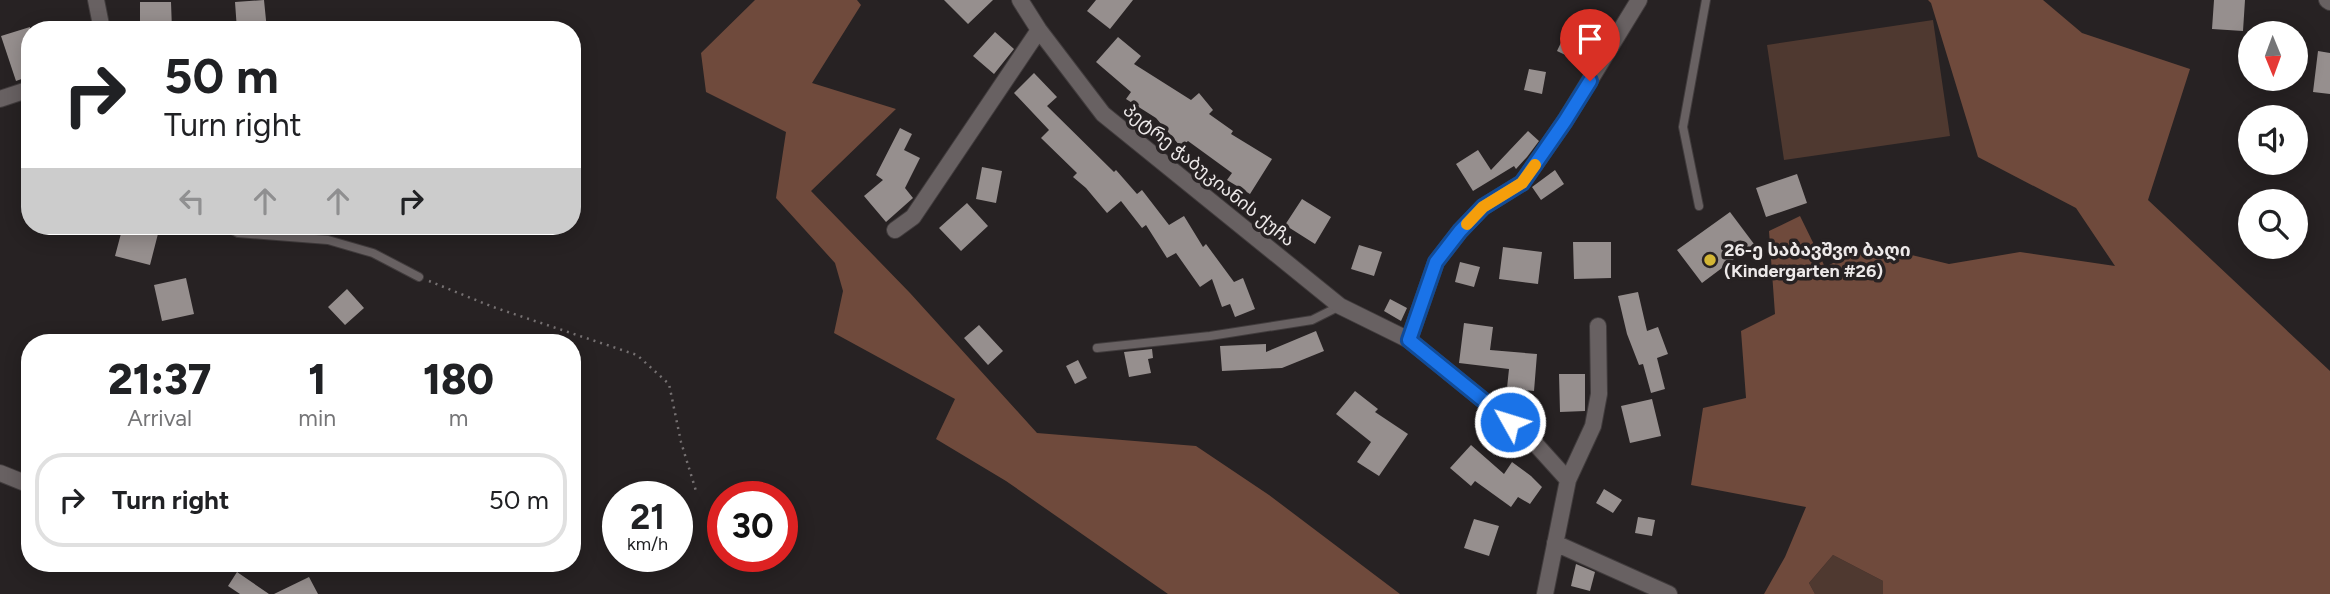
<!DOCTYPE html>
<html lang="en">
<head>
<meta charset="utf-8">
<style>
  :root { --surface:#fff; --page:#f2f2f2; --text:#202124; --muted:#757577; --line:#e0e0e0 }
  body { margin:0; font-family:Figtree,"Noto Sans Georgian",sans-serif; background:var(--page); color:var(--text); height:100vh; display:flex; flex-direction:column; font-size:26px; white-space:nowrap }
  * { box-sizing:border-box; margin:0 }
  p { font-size:23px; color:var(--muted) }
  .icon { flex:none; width:38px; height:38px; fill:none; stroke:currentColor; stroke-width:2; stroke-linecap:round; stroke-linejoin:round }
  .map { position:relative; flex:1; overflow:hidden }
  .side { position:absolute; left:21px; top:334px; width:560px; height:238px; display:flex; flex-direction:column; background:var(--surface); border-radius:28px; box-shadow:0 4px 18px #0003 }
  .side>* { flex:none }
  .hud { position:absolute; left:21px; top:21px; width:560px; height:214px; border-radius:28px; box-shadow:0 4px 18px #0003; background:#fff; color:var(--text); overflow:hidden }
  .needle { width:46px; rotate:179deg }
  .buttons { position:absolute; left:2238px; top:21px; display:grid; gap:14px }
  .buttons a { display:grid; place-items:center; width:70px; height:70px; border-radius:50%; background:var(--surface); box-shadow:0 4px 18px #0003; font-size:35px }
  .speed { position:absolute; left:602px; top:481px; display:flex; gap:14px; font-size:35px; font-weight:700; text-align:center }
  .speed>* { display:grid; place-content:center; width:91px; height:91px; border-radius:50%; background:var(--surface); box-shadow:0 4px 18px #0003; line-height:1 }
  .speed small { font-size:18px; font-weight:400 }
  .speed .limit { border:10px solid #d22; background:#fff; color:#111 }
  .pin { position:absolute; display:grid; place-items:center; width:60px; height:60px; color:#fff; margin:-72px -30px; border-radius:50% 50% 50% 0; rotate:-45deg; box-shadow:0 0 7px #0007 }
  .pin .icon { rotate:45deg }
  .me { position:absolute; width:77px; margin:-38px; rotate:309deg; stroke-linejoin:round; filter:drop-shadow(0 0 5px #0008) }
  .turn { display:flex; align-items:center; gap:24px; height:147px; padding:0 28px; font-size:32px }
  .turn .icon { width:91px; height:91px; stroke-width:2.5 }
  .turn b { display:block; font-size:49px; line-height:60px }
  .lanes { display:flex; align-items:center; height:66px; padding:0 28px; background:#0003; justify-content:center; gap:35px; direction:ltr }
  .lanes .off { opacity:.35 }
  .eta { display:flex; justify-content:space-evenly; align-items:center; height:119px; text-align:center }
  .eta b { font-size:42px; font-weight:800; line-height:49px }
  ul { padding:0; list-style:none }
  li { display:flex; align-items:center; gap:21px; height:94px; margin:0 14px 10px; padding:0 14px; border:4px solid var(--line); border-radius:28px }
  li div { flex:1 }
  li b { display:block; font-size:26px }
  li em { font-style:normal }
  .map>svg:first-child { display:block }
</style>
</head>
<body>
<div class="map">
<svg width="2330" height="594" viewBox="0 0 2330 594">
  <rect width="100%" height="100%" fill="#272223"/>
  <!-- green -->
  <path fill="#4f3930" d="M1933,20L1950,136L1784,160L1767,45Z
    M1833,555L1883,581V594H1815L1809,583Z"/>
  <!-- forest -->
  <path fill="#6f4a3c" d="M755,0H857L861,5L812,83L896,109L811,191L910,293L1037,433L1196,446L1269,495L1400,594H1168L1006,481L936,439L955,399L834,333L843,291L835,263L776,198L786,132L706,92L701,53Z
    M1928,0H2043L2082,33L2190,69L2148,200L2330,371V594H1883V581L1833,555L1809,583L1815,594H1764L1785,557L1806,507L1691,485L1703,408L1746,398L1741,331L1775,314L1769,231L1800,216L1825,267L1870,245L1949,264L2020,252L2115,266L2076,208L1978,157L1931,3Z"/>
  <!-- building -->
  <path fill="#968f8e" d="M264,0L267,30H237L235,2Z
    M944,0H993L968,24Z
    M1096,0H1133L1110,29L1087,11Z
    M2214,0H2245L2243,31L2212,29Z
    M140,2H171L172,30H140Z
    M30,27V76L16,81L1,36Z
    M995,32L1014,49L994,74L973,56Z
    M1566,32L1588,42L1578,61L1557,51Z
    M1118,37L1141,56L1134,64L1191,100L1199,93L1213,110L1209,114L1233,131L1231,134L1272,159L1250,194L1227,180L1232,173L1188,141L1181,147L1156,118L1126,99L1131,92L1096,62Z
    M2318,51L2330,53V94L2313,92Z
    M1529,69L1546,72L1542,94L1524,90Z
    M1034,73L1057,97L1047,106L1114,172L1116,170L1137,194L1142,190L1169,225L1184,216L1203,247L1206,244L1234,282L1243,278L1255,309L1235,317L1230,304L1222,307L1212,279L1200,287L1176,253L1167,258L1146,225L1142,228L1121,201L1107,213L1086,188L1073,177L1077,173L1041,138L1049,130L1014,93Z
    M900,128L912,134L904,150L920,158L905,188L913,198L886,222L864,196L883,180L876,175Z
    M1528,131L1539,141L1527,157L1516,169L1514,166L1473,191L1456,164L1478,150L1491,170Z
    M982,167L1002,171L996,203L976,199Z
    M1555,170L1564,184L1541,200L1532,187Z
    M1797,174L1807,203L1766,217L1756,188Z
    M1302,199L1331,217L1315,244L1285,225Z
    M967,203L988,226L961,251L939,228Z
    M1730,212L1754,244L1702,283L1677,250Z
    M123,226H160L150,265L115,256Z
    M1573,242H1611V278L1574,279Z
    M1359,245L1382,252L1374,276L1351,269Z
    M1503,247L1542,252L1538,284L1499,279Z
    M1460,262L1480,267L1474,287L1455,282Z
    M186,278L194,314L162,321L154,285Z
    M347,289L364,308L345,325L328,307Z
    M1638,292L1647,331L1658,327L1668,354L1657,358L1665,389L1651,393L1643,364L1639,365L1627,334L1618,296Z
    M1390,299L1407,308L1401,321L1384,311Z
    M1464,323L1493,327L1490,350L1537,354L1534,391L1507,388L1509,369L1459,363Z
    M979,325L1003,351L988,365L964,338Z
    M1316,331L1324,351L1282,368L1222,371L1220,346L1266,344V352Z
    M1152,349L1153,358L1148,359L1151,373L1129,377L1124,352Z
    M1078,360L1087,378L1075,384L1066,366Z
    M1559,374H1585V411L1560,412Z
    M1355,391L1378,409L1375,412L1408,434L1379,476L1357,462L1371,442L1336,414Z
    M1652,399L1661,436L1630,443L1621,406Z
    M1471,445L1504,474L1512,462L1531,476L1542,487L1530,504L1518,497L1511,507L1475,481L1471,486L1450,468Z
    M1604,489L1622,500L1613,513L1596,503Z
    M1638,517L1655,520L1652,536L1635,533Z
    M1474,519L1499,526L1489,556L1464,548Z
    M1576,564L1595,572L1590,591L1571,586Z
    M237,572L269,594H240L228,586Z
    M309,577L318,594H274Z"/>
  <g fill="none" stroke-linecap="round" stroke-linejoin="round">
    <!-- service casing -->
    <g stroke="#413c3d" stroke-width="10">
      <path id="service" d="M18,93L30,101
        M1699,206L1683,127L1706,0
        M225,226L238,233L328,240L373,253L419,277
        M1097,348L1210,336L1312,320L1340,306"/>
    </g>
    <!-- minor casing -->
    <g stroke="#413c3d" stroke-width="18">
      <path id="minor" d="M96,0L102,30
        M1020,0L1039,30L1103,114L1340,306L1409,340L1531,439L1568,480L1545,594
        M2327,0L2330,2
        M0,99L30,89
        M895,230L913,217L1039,30
        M1409,340L1436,262L1460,231L1483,207L1522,183L1565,121L1639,0
        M0,473L30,485
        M1568,480L1593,426L1599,394L1598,326
        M1555,543L1669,594"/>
    </g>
    <!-- path -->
    <path stroke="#767172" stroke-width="2.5" stroke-dasharray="2 5" stroke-linecap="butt" d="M429,281L493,307L637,355L669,384L681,442L696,491"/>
    <!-- service -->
    <use href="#service" stroke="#686162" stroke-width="8"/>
    <!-- minor -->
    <use href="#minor" stroke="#686162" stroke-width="16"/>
  </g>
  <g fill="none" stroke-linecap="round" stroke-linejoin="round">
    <!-- route casing -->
    <g stroke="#114b97" stroke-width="18">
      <path id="route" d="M1510,422L1409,340L1436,262L1460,231L1483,207L1522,183L1565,121L1590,81"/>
    </g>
    <!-- route -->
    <use href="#route" stroke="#1a73e8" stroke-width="12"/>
    <!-- slow -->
    <path stroke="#f59e0b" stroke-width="12" d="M1467,224L1483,207L1522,183L1535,165"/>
  </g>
  <!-- markers -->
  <circle fill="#d3b635" stroke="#272223" stroke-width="2.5" cx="1710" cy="260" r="7"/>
  <g text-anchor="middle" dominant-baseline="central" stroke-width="7" stroke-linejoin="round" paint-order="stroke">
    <!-- street labels -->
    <g font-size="18" fill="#ede9e9" stroke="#272223">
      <text transform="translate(1209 175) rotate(39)">პეტრე ჭაბუკიანის ქუჩა</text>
    </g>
    <!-- poi labels -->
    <g font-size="18" font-weight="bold" fill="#ede9e9" stroke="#272223" text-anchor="start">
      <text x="1724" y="250">26-ე საბავშვო ბაღი<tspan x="1724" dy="21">(Kindergarten #26)</tspan></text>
    </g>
  </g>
</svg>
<div class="buttons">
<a><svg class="needle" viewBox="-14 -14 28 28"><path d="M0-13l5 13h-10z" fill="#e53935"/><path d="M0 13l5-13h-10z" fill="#757577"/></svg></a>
<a><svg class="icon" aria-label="sound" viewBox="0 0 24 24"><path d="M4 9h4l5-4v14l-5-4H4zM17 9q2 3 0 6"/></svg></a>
<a><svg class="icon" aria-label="search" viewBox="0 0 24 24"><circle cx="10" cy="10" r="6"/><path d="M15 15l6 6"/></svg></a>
</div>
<div class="speed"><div>21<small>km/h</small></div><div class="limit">30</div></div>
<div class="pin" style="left:1590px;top:81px;background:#d93025"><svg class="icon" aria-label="arrive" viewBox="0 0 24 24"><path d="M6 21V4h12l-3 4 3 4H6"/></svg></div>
<svg class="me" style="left:1510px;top:422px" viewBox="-20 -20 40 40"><circle r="17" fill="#1a73e8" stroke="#fff" stroke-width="3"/><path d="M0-11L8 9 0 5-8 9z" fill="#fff"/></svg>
<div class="hud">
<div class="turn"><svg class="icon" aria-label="right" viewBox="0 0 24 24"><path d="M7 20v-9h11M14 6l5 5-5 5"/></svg><div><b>50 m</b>Turn right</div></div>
<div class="lanes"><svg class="icon off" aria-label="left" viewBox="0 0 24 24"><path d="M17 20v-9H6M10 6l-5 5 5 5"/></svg><svg class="icon off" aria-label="ahead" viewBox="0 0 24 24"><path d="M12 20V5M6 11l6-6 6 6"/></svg><svg class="icon off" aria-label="ahead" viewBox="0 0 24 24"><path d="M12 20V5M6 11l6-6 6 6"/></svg><svg class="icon" aria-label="right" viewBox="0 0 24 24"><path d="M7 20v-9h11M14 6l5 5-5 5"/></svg></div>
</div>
<section class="side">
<div class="eta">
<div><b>21:37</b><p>Arrival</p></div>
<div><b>1</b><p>min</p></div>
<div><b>180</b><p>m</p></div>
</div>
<ul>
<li><svg class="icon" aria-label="right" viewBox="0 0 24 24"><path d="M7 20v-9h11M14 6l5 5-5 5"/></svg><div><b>Turn right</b></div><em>50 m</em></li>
</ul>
</section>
</div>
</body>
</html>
